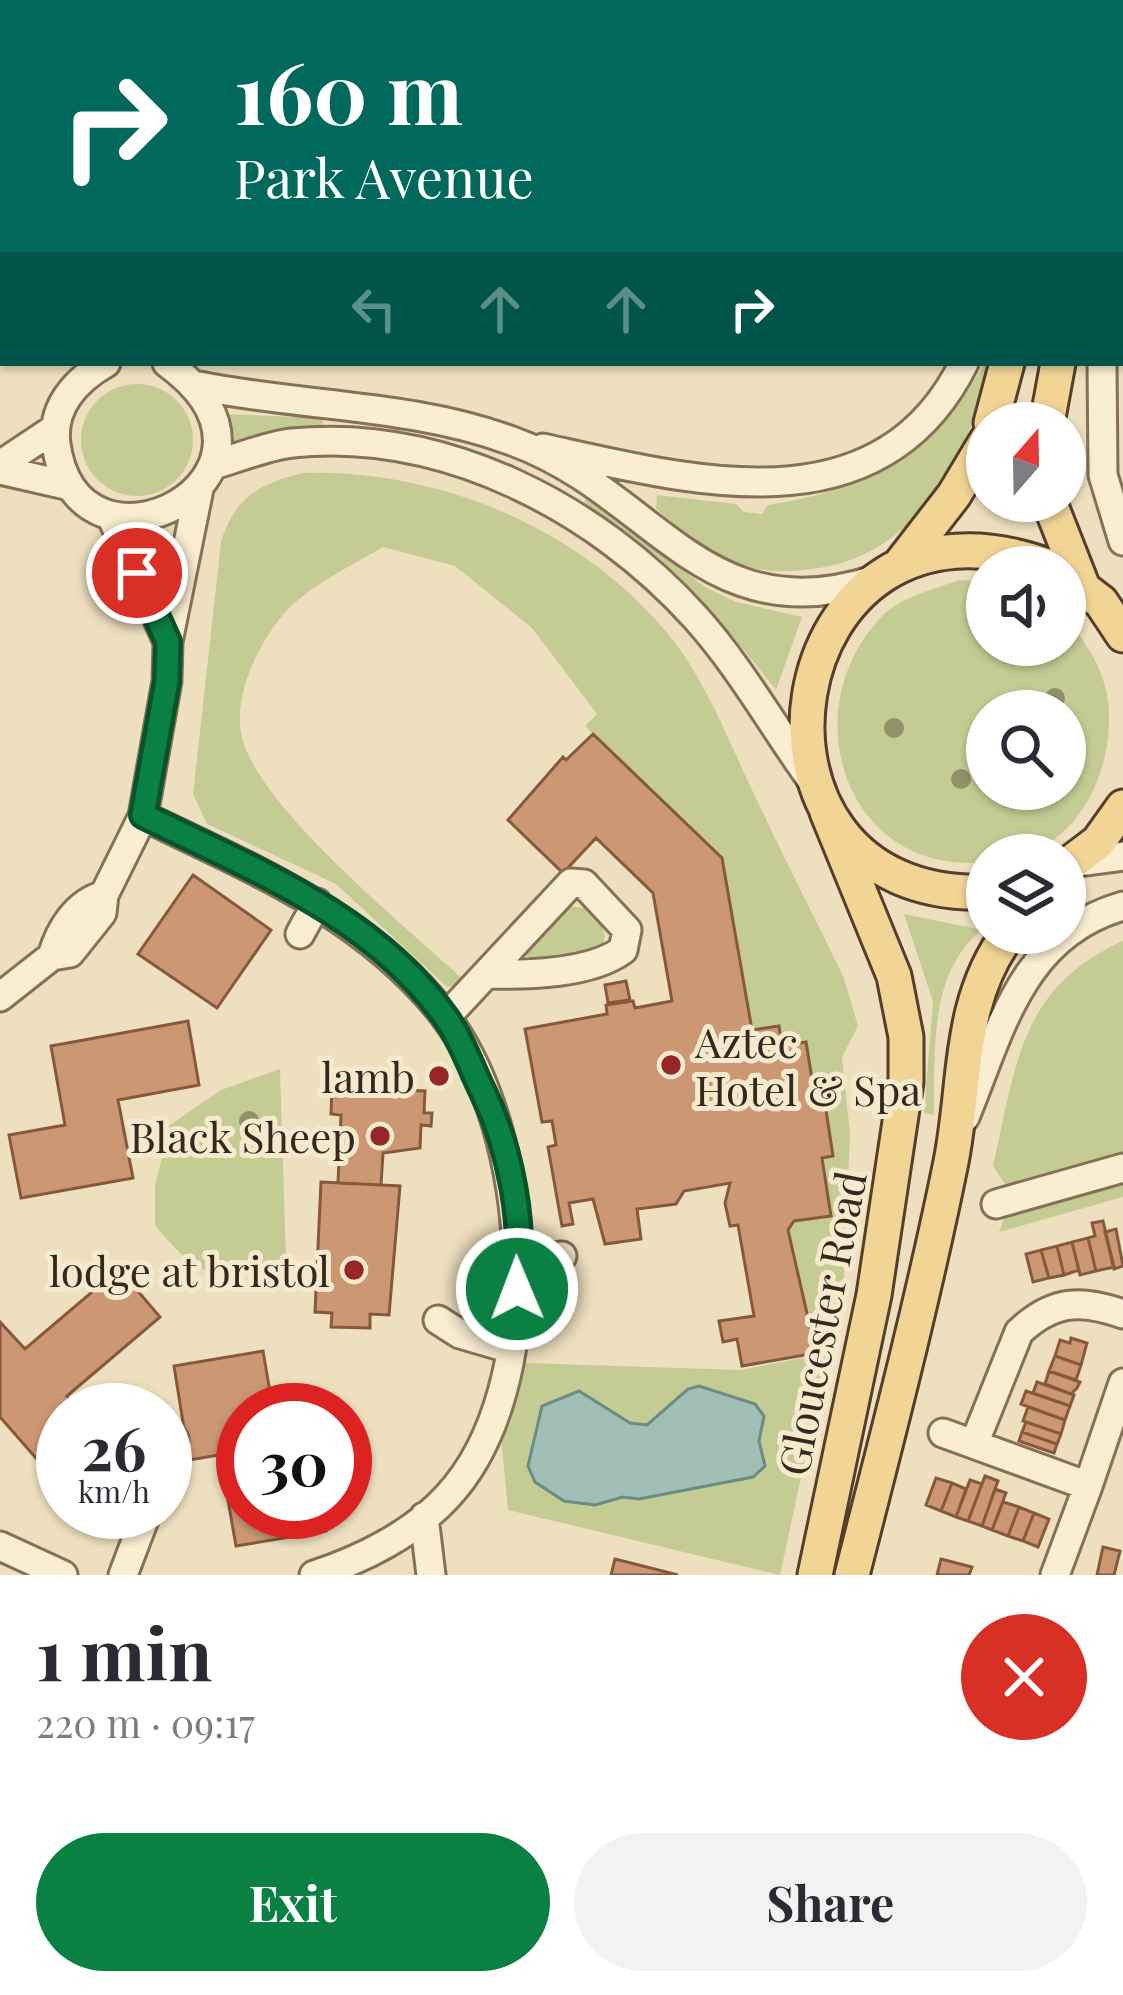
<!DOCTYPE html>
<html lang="en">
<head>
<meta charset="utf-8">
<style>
  :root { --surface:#fff; --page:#f2f2f3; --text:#2b2b33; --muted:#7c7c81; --accent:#0b8043 }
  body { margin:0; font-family:"Playfair Display",serif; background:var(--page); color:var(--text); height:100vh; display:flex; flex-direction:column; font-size:45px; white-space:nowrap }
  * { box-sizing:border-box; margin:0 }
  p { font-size:39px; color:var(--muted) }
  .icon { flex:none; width:66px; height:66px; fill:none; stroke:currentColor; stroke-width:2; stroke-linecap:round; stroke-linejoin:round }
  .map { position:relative; height:1575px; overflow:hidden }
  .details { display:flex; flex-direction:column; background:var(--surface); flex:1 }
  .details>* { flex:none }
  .hud { position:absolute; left:0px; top:0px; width:1125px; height:366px; box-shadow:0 3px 9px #0004; background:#00695c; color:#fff; overflow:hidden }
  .needle { width:78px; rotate:20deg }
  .controls { position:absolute; left:966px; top:402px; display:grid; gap:24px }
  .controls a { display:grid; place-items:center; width:120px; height:120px; border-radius:50%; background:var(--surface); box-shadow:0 3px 9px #0004; font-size:60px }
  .speed { position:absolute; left:36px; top:1383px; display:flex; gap:24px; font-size:60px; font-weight:700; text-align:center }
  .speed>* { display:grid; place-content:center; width:156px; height:156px; border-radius:50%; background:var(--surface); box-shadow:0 3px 9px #0004; line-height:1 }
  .speed small { font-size:30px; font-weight:400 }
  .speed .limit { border:18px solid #d22; background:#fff; color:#111 }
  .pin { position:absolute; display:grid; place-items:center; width:102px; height:102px; color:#fff; margin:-51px; border:6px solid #fff; border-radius:50%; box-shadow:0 3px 12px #0007 }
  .me { position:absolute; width:132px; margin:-66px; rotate:359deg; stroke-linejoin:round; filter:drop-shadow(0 0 9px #0008) }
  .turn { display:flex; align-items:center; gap:42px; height:252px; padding:0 36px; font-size:54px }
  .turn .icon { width:156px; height:156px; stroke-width:2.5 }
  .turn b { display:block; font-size:84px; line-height:102px }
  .lanes { display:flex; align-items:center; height:114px; padding:0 36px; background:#0003; justify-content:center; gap:60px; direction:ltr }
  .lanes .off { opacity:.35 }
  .round { display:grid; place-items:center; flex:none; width:126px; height:126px; border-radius:63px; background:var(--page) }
  .overview { display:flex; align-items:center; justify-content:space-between; height:204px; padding:0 36px }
  h1 { font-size:72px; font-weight:700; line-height:90px }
  .cta { display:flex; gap:24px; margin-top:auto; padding:24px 36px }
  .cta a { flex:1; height:138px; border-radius:72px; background:var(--accent); color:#fff; font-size:48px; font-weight:700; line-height:138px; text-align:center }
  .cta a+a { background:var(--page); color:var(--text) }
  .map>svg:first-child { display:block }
</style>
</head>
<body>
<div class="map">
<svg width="1123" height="1575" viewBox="0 0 1123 1575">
  <rect width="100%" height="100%" fill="#eee0bf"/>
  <!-- green -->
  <path fill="#c5cc93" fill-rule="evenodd" d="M985,363H994C964,455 921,556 812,569C785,573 757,572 731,562C703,551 679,528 656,509L657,495L736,504L744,512L762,514L768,505C871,489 930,453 985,363Z
    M81 440a56 56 0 1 1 112 0a56 56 0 1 1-112 0Z
    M224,414L323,418V427L228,442Z
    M303,473C438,469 582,528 669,635C707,682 729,742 755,796C783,857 815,917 844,978L858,1026L842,1057L850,1133L844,1277L780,1575L508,1510L500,1427L526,1363L741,1370L817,1355L788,1230L794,1221L831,1215L822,1158L833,1155L822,1085H813L806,1043L782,1046L752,1030L722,858L585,726L597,714L532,628L455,566L383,547C348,568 303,588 278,621C255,651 231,702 243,741C264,812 408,928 466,982L447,987L336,884L207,824L193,794L221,542C234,498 260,483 303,473Z
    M587,496L705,587L736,602L802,617L776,690C717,613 661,561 584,502Z
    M959,580L987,582V645H1065V616C1082,638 1100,662 1106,690C1119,750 1090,834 1025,854C1014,857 999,855 987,855V862C845,877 791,709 883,615C901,597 935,589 959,580ZM987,711H1065V789H987Z
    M565,906L588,908C600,922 610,931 601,949L538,965L521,952Z
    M904,914L982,930C928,972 935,1054 934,1115L924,1113L933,1002Z
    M1123,941V1157L1009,1190L993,1166C1016,1066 1019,988 1123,941Z
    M280,1069L286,1259C217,1284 202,1282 155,1225V1186L170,1125L221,1090Z
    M1123,1180V1197L999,1232L1006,1213Z"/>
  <!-- water -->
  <path fill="#a2bfb7" stroke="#698d84" stroke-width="3" d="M699,1386L755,1404L764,1416L759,1441L765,1466L753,1477L639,1499L623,1497L595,1505L564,1501L535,1482L528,1466L542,1406L579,1391L630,1423L647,1425L688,1389Z"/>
  <!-- building -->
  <path fill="#cc9874" stroke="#86593d" stroke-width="3" d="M593,734L722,858L752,1030L779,1026L782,1046L806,1042L813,1085L822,1084L833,1156L822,1158L831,1216L794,1221L788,1230L816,1353L742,1366L737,1339L723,1342L719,1321L754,1316L738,1225L730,1226L725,1203L730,1183L684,1191L676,1204L637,1209L641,1239L605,1244L593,1199L569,1203L573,1224L562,1226L548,1147L556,1145L552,1121L542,1122L525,1029L607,1014L606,1005L633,1001L635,1008L672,1001L653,893L596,838L563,873L508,820L563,757L566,760Z
    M193,875L271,930L217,1008L138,954Z
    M626,981L630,1000L608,1003L605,985Z
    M188,1021L199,1085L118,1100L133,1178L21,1198L9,1135L65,1125L51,1046Z
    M332,1087L425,1091L424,1113H432L431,1126L421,1125L420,1148L383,1153L381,1185L338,1183L341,1115L331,1114Z
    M321,1182L400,1186L389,1315L370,1314V1328L331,1327L332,1313L315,1312Z
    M1103,1221L1114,1267L1096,1271L1088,1238L1095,1236L1092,1223Z
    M1116,1229L1123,1266L1114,1269L1105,1232Z
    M1088,1238L1096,1271L1080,1275L1072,1242Z
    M1072,1242L1079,1270L1064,1275L1057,1246Z
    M1057,1246L1064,1275L1049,1278L1041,1250Z
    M1041,1250L1049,1278L1033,1282L1026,1254Z
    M119,1269L160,1317L67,1396L80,1410H63V1448L42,1465L0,1417V1322L25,1349Z
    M1071,1338L1087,1343L1081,1365L1055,1356L1060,1340L1070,1343Z
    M263,1351L273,1410H243V1451L189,1460L174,1366Z
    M1055,1356L1081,1365L1076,1380L1049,1371Z
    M1049,1371L1080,1382L1077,1388L1071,1394L1045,1384Z
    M1037,1382L1074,1395L1070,1406L1033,1393Z
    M1026,1391L1070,1406L1065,1420L1021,1404Z
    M1028,1407L1065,1420L1061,1434L1023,1421Z
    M1026,1422L1061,1434L1057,1444L1022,1432Z
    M1022,1432L1057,1444L1054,1453L1019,1441Z
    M243,1451V1512H323L326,1531L236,1546L220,1454Z
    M985,1476L998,1481L982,1526L968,1521Z
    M936,1478L952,1483L941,1511L926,1505Z
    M970,1480L982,1484L968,1521L956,1517Z
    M952,1483L966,1489L956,1517L941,1511Z
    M995,1489L1006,1493L992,1530L982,1526Z
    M1003,1502L1019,1507L1008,1536L992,1530Z
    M1019,1507L1034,1513L1023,1541L1008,1536Z
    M1034,1513L1049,1519L1038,1547L1023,1541Z
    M1103,1547L1120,1551L1114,1575H1097Z
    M615,1559L678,1575H611Z
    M941,1559L972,1567L969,1575H937Z"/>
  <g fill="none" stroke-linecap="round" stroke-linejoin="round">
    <!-- minor casing -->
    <g stroke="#867057" stroke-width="33">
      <path id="minor" d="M5,0L7,3
        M384,0L387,3
        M471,0L474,3
        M436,3L440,0
        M0,62L3,58
        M0,88L3,90
        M106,363C76,380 51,407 56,444C78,601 320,474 167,363
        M1102,363L1103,475L1123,541
        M199,386C303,407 412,404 512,441C656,493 703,636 877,579
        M543,448C690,480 879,534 964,363
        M0,465L54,429
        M213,465C238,458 266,446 292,443C445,428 597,508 696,618C740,667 774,728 813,782
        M0,470L70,486
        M111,516L168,642
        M143,816C253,869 367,916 444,1015C532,1130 550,1387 447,1497C413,1534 361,1560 314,1575
        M1072,863L1123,856
        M300,934L317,903
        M52,956C60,929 76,903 104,895
        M0,997L52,956L70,953L102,913L104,895L143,816L167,681L168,642L199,489
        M446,1017L571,883L584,884L627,930L623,950C590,974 529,975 489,974
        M965,1117C1001,1030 1021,935 1123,906
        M996,1204L1123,1168
        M520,1261L562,1256
        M438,1320L460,1334L511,1349
        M943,1433L1088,1486L1055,1575
        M974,1444L1019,1332C1053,1300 1081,1299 1123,1314
        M165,1463L174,1439
        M1088,1486L1123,1383
        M424,1517L431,1575
        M0,1546L63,1575
        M123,1575L147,1512"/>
    </g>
    <!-- major casing -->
    <g stroke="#543e2c" stroke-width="39">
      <path id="major" d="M1093,3V0
        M1122,136L1123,132
        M991,423L1007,363
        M1047,423L1058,363
        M1049,501L1082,585
        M899,566L954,495L987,440
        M1067,576L1101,602L1123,635
        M1065,867L1098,842L1123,807
        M987,892C709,903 771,462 1050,567
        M815,1575L874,1295L906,1082V1037L894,976L827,812
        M852,1575C887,1438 923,1300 951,1162C967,1081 957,1003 1009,933"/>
    </g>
    <!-- minor -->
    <use href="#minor" stroke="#f9edd2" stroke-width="27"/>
    <!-- major -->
    <use href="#major" stroke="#f2d595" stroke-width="33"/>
  </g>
  <!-- trees -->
  <g fill="#929269">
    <circle cx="1055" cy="698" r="10"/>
    <circle cx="894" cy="728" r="10"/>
    <circle cx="961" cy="779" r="10"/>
    <circle cx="249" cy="1121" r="10"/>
  </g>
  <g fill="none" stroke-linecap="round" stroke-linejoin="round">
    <!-- route casing -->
    <g stroke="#07532c" stroke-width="30">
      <path id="route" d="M137,573L168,642L167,681L143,815C252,869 373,915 446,1018C462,1040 471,1068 483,1092C511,1150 525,1225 517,1289"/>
    </g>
    <!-- route -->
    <use href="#route" stroke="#0b8043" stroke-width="21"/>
  </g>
  <!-- markers -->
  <g fill="#962728" stroke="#f5eace" stroke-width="4.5">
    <circle cx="671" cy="1065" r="12"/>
    <circle cx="439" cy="1076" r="12"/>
    <circle cx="380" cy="1136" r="12"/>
    <circle cx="354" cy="1270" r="12"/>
  </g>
  <g text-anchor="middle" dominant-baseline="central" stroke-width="10" stroke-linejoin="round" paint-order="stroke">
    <!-- poi labels -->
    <g font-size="42" fill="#36281c" stroke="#f5eace" text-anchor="end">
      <text x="695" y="1041" text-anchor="start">Aztec<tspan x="695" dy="48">Hotel &amp; Spa</tspan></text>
      <text x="415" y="1076">lamb</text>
      <text x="356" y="1136">Black Sheep</text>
      <text x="330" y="1270">lodge at bristol</text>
    </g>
    <!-- street labels -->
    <g font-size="42" fill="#36281c" stroke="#f5eace">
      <text transform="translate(821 1323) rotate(-79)">Gloucester Road</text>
    </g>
  </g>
</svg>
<div class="controls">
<a><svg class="needle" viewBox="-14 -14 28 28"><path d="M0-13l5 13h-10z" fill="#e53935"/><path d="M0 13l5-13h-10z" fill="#7c7c81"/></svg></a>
<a><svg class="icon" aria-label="sound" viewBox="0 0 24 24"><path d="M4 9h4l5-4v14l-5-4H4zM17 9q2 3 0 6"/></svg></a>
<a><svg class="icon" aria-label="search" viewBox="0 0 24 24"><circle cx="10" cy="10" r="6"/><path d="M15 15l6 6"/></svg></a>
<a><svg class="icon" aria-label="layers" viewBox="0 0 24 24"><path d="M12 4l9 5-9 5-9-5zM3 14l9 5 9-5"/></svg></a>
</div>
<div class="speed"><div>26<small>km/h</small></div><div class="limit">30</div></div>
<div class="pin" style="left:137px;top:573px;background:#d93025"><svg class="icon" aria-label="arrive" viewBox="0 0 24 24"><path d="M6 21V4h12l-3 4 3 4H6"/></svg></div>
<svg class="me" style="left:517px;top:1289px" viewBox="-20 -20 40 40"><circle r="17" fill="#0b8043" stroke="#fff" stroke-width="3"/><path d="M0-11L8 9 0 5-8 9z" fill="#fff"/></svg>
<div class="hud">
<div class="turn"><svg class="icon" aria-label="right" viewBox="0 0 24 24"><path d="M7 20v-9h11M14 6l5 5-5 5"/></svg><div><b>160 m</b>Park Avenue</div></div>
<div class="lanes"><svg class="icon off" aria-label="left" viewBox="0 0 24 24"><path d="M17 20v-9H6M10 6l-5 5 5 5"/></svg><svg class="icon off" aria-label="ahead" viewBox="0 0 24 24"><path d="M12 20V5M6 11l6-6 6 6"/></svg><svg class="icon off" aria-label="ahead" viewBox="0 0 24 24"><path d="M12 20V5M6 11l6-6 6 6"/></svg><svg class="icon" aria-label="right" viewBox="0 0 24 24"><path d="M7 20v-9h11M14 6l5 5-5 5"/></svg></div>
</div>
</div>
<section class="details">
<div class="overview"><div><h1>1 min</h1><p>220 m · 09:17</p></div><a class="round" style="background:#d93025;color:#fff"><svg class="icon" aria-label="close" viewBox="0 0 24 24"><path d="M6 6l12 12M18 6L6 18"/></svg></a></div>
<div class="cta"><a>Exit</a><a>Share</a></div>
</section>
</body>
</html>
